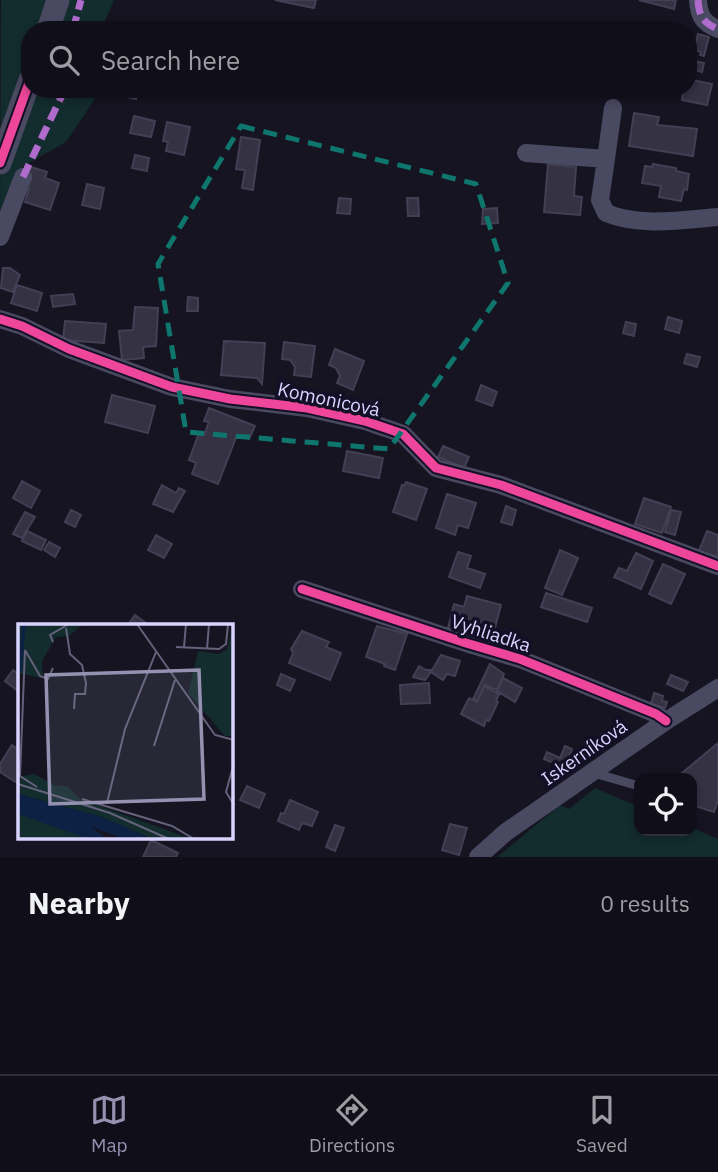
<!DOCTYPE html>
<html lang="en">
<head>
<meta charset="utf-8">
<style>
	body { margin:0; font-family:"IBM Plex Sans",sans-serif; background:#1e1d26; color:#f1f3f6 }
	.controls { position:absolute; right:21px; bottom:21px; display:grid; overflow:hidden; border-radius:14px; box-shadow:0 4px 10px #0003 }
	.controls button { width:63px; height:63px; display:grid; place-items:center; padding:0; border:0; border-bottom:2px solid #302f38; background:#100f19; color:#f1f3f6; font:35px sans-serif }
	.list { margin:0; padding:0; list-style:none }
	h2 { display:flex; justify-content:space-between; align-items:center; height:91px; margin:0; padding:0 28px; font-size:30px }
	h2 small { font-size:23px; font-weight:400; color:#9c9ca2 }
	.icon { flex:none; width:38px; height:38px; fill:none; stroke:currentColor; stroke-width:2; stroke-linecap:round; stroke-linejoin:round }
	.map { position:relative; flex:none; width:718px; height:857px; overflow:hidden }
	.search { position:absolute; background:#100f19; box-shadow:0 4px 10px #0003; left:21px; right:21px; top:21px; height:77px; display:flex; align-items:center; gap:18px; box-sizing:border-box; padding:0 24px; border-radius:28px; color:#9c9ca2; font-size:26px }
	.sheet { height:217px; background:#100f19 }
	nav { display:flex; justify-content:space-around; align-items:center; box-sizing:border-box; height:98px; border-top:2px solid #302f38; background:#100f19; font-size:19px; color:#9c9ca2 }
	nav a { display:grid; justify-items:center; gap:4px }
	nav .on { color:#9591b1 }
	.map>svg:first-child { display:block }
	.green { fill:#132c2d }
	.building { fill:#343243; stroke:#433f54; stroke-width:2 }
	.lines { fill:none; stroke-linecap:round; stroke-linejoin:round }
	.service { stroke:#4a4962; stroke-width:9 }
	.minor { stroke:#4a4962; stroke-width:18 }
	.tertiary { stroke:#4a4962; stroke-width:23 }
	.quiet { stroke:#b06ccc; stroke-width:7; stroke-dasharray:14 7; stroke-linecap:butt }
	.cycleway-casing { stroke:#130f26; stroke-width:13 }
	.cycleway { stroke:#ed469a; stroke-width:9 }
	.marked { fill:none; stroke:#0f766e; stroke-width:5; stroke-dasharray:14 9; stroke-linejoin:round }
	.labels { text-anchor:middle; stroke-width:7; stroke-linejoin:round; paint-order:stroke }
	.street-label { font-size:19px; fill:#d9d4ff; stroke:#130f26 }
	.inset-river { fill:none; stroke:#0d2144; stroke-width:3.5 }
	.inset-road { fill:none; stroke:#64617a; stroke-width:2 }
	.view { fill:#9591b1; fill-opacity:0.15; stroke:#9591b1; stroke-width:3.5 }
	.inset-edge { fill:none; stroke:#d9d4ff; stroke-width:3.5 }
</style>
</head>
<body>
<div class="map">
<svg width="718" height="857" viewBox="0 0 718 857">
	<rect width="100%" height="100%" fill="#161421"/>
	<path class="green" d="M1 0H114L101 30H30V89H86L85 96 95 99 66 142 22 167 0 222Z
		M595 788 639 807V831H692V828L718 839V857H497L560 805 569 809Z"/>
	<path class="building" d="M275 0H316L314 8Z
		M639 0H676L674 9Z
		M698 34 709 37 704 56 700 55 701 52 694 50Z
		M689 60 704 63 702 72 688 68Z
		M688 79 712 84 707 105 682 100 684 89H688Z
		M115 89H138L136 99 114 94Z
		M634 113 659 117 657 125 697 129 693 156 629 146Z
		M134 116 155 121 151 137 130 133Z
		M167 122 190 127 184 155 166 151 168 142 163 141Z
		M241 137 260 140 253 190 242 188 245 170 236 169Z
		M135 155 149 158 147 171 132 168Z
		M548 164 576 167 574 196 582 197 580 215 544 212Z
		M653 164 676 168V171L689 174 687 190 684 189 681 201 659 197 661 186 642 183 645 166 652 167Z
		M31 167 47 172 45 178 59 183 50 210 25 202 29 189 24 187Z
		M87 184 104 188 100 209 82 205Z
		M339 198 351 199 350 214 337 213Z
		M407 198H418L419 216H408Z
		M497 208 498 223 482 224 483 209Z
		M3 268H10L20 275 13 292 1 288Z
		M17 285 42 293 37 311 11 303Z
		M73 294 75 304 53 307 51 296Z
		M188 297 198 298V311H187Z
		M135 307 158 308 156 346 143 347 144 358 122 360 119 331 133 330Z
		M668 317 682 321 679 333 665 329Z
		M65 321 106 324 104 343 63 340Z
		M626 322 636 324 634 336 623 333Z
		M224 341 265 343 262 384 257 378 221 375Z
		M284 342 315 346 311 377 294 375 295 367 290 360 282 359Z
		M335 349 364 361 353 390 337 383 340 376 336 368 329 365Z
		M687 354 700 357 697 367 684 363Z
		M481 385 497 392 492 406 476 400Z
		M112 395 155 406 148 433 105 422Z
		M209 408 255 426 249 439 237 435 218 484 192 474 196 463 189 460 199 433 204 435 209 422 204 421Z
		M443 446 469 457 464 468 438 457Z
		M347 451 383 458 379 478 343 471Z
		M22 481 40 491 31 508 13 498Z
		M406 482 427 489 416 520 393 512 402 485 404 486Z
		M162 485 176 493 179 488 185 491 173 512 153 504Z
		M447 494 476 503 468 528 458 525 455 535 436 528Z
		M644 498 671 507 662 533 635 524Z
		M506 506 516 510 512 525 501 522Z
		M71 510 81 515 75 527 65 522Z
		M671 510 681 512 675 535 665 532Z
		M25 512 35 517 22 538 13 534Z
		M27 531 46 540 41 550 22 541Z
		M707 531 718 535V558L699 551Z
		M156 535 172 544 164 558 148 550Z
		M49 542 60 548 55 557 44 550Z
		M560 550 578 558 562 595 545 588Z
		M458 552 471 556 467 568 485 574 480 588 449 577Z
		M636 553 653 561 641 589 614 577 619 568 627 571Z
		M663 564 685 574 671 604 649 594Z
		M546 593 592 608 587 622 541 607Z
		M467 596 501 605 495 628 473 622 470 634 448 628 454 604 464 607Z
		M135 615 150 626H124H127Z
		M377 626 407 634 395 670 384 666 385 664 366 657Z
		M302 631 329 642 326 647 341 653 330 680 289 663 293 653 291 649Z
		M441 655 460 661 455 676 447 674 443 680 431 672Z
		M490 664 504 674 497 690 485 685 477 701 473 699Z
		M419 666 426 670H432L425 680 413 677Z
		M13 670 19 674V692L5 681Z
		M281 674 295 680 290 691 277 685Z
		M671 675 688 682 683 691 667 684Z
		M503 678 522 688 515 702 497 691Z
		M429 683 430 703 401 704 400 685Z
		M484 686 499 694 496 701 498 702 489 721 486 720 484 726 461 714 469 698 477 702Z
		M654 693 663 696 662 701 667 702 665 708 651 704Z
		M718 743V800L714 812 692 805V778H676Z
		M12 745 19 750V784L0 772V764Z
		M565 746 572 749 565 768 544 759 547 752 560 758Z
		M247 786 265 794 259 808 240 800Z
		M290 800 318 812 312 826 302 823 299 830 278 821 281 813 284 814Z
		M450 824 467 828 459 855 442 850Z
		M335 825 344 828 335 851 326 847Z
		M151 840 178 853 176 857H143Z"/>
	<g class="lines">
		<path class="service" d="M594 773 639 786"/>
		<path class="minor" d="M698 0C699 16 703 23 718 29
			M526 153 606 159 600 200 606 213C640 227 682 220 718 217
			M606 159 613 108
			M0 237 23 177
			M0 319 22 326 69 349 172 387 230 399 307 408 365 421 403 434 436 468 501 485 718 566
			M302 589 466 643 520 659 656 714 666 721
			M478 857 506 832 666 721 718 688"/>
		<path class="tertiary" d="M48 30 58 0
			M0 163 30 80"/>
		<path class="quiet" d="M698 0C699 16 703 23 718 29
			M73 30 81 0
			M110 90 111 89
			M23 177 65 89"/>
		<defs>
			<path id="cycleway" d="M0 163 30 80
				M0 319 22 326 69 349 172 387 230 399 307 408 365 421 403 434 436 468 501 485 718 566
				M302 589 466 643 520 659 656 714 666 721"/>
		</defs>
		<use href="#cycleway" class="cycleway-casing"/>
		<use href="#cycleway" class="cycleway"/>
	</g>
	<path class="marked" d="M241 126 476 184 508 283 389 449 186 432 158 264Z"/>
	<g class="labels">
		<g class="street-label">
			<text transform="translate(329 399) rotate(12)" y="7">Komonicová</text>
			<text transform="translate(491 633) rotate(18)" y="7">Vyhliadka</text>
			<text transform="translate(584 752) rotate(-35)" y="7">Iskerníková</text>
		</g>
	</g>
	<g transform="translate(18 624)">
		<rect width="215" height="215" fill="#161421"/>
		<path d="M0 0H65L51 12 38 13 24 37 25 54 0 49ZM215 0V112H207L170 69 180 27 201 30 209 25ZM16 150 38 162H49L62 175 174 215H134L84 193 0 170V153ZM0 190 54 206 71 215H0Z" fill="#132c2d"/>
		<path d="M0 170 84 193 134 215H107L73 203 89 215H71L0 190Z" fill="#0d2144"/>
		<path class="inset-river" d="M2 48 6 0"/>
		<path class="inset-road" d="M119 0 197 111 216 116M48 4 52 30 64 41 68 59 67 70H57L56 85M35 18 32 11 51 0M158 23 201 25 208 20 210 1M166 23 168 0M189 25 191 0M7 26 2 152 19 163M7 26 22 52 30 55 35 44M136 122 157 56M216 139 208 168 216 181M0 160 92 189 151 215M64 175 154 202 176 215M89 179 107 105 138 28"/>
		<path class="view" d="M181 46 186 175 32 180 28 51Z"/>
		<rect width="215" height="215" class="inset-edge"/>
	</g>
</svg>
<div class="controls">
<button><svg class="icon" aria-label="locate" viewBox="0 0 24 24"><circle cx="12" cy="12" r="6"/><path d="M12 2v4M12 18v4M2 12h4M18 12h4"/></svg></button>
</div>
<div class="search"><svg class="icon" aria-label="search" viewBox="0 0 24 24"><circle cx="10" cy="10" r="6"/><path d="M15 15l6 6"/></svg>Search here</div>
</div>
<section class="sheet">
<h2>Nearby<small>0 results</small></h2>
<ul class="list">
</ul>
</section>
<nav>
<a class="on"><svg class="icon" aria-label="map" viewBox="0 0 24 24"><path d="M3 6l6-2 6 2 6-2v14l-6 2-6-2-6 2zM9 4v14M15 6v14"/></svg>Map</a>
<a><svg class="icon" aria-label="directions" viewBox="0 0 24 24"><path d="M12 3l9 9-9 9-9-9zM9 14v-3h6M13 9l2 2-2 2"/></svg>Directions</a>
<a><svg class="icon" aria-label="saved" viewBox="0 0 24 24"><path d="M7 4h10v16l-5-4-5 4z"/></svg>Saved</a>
</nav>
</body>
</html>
